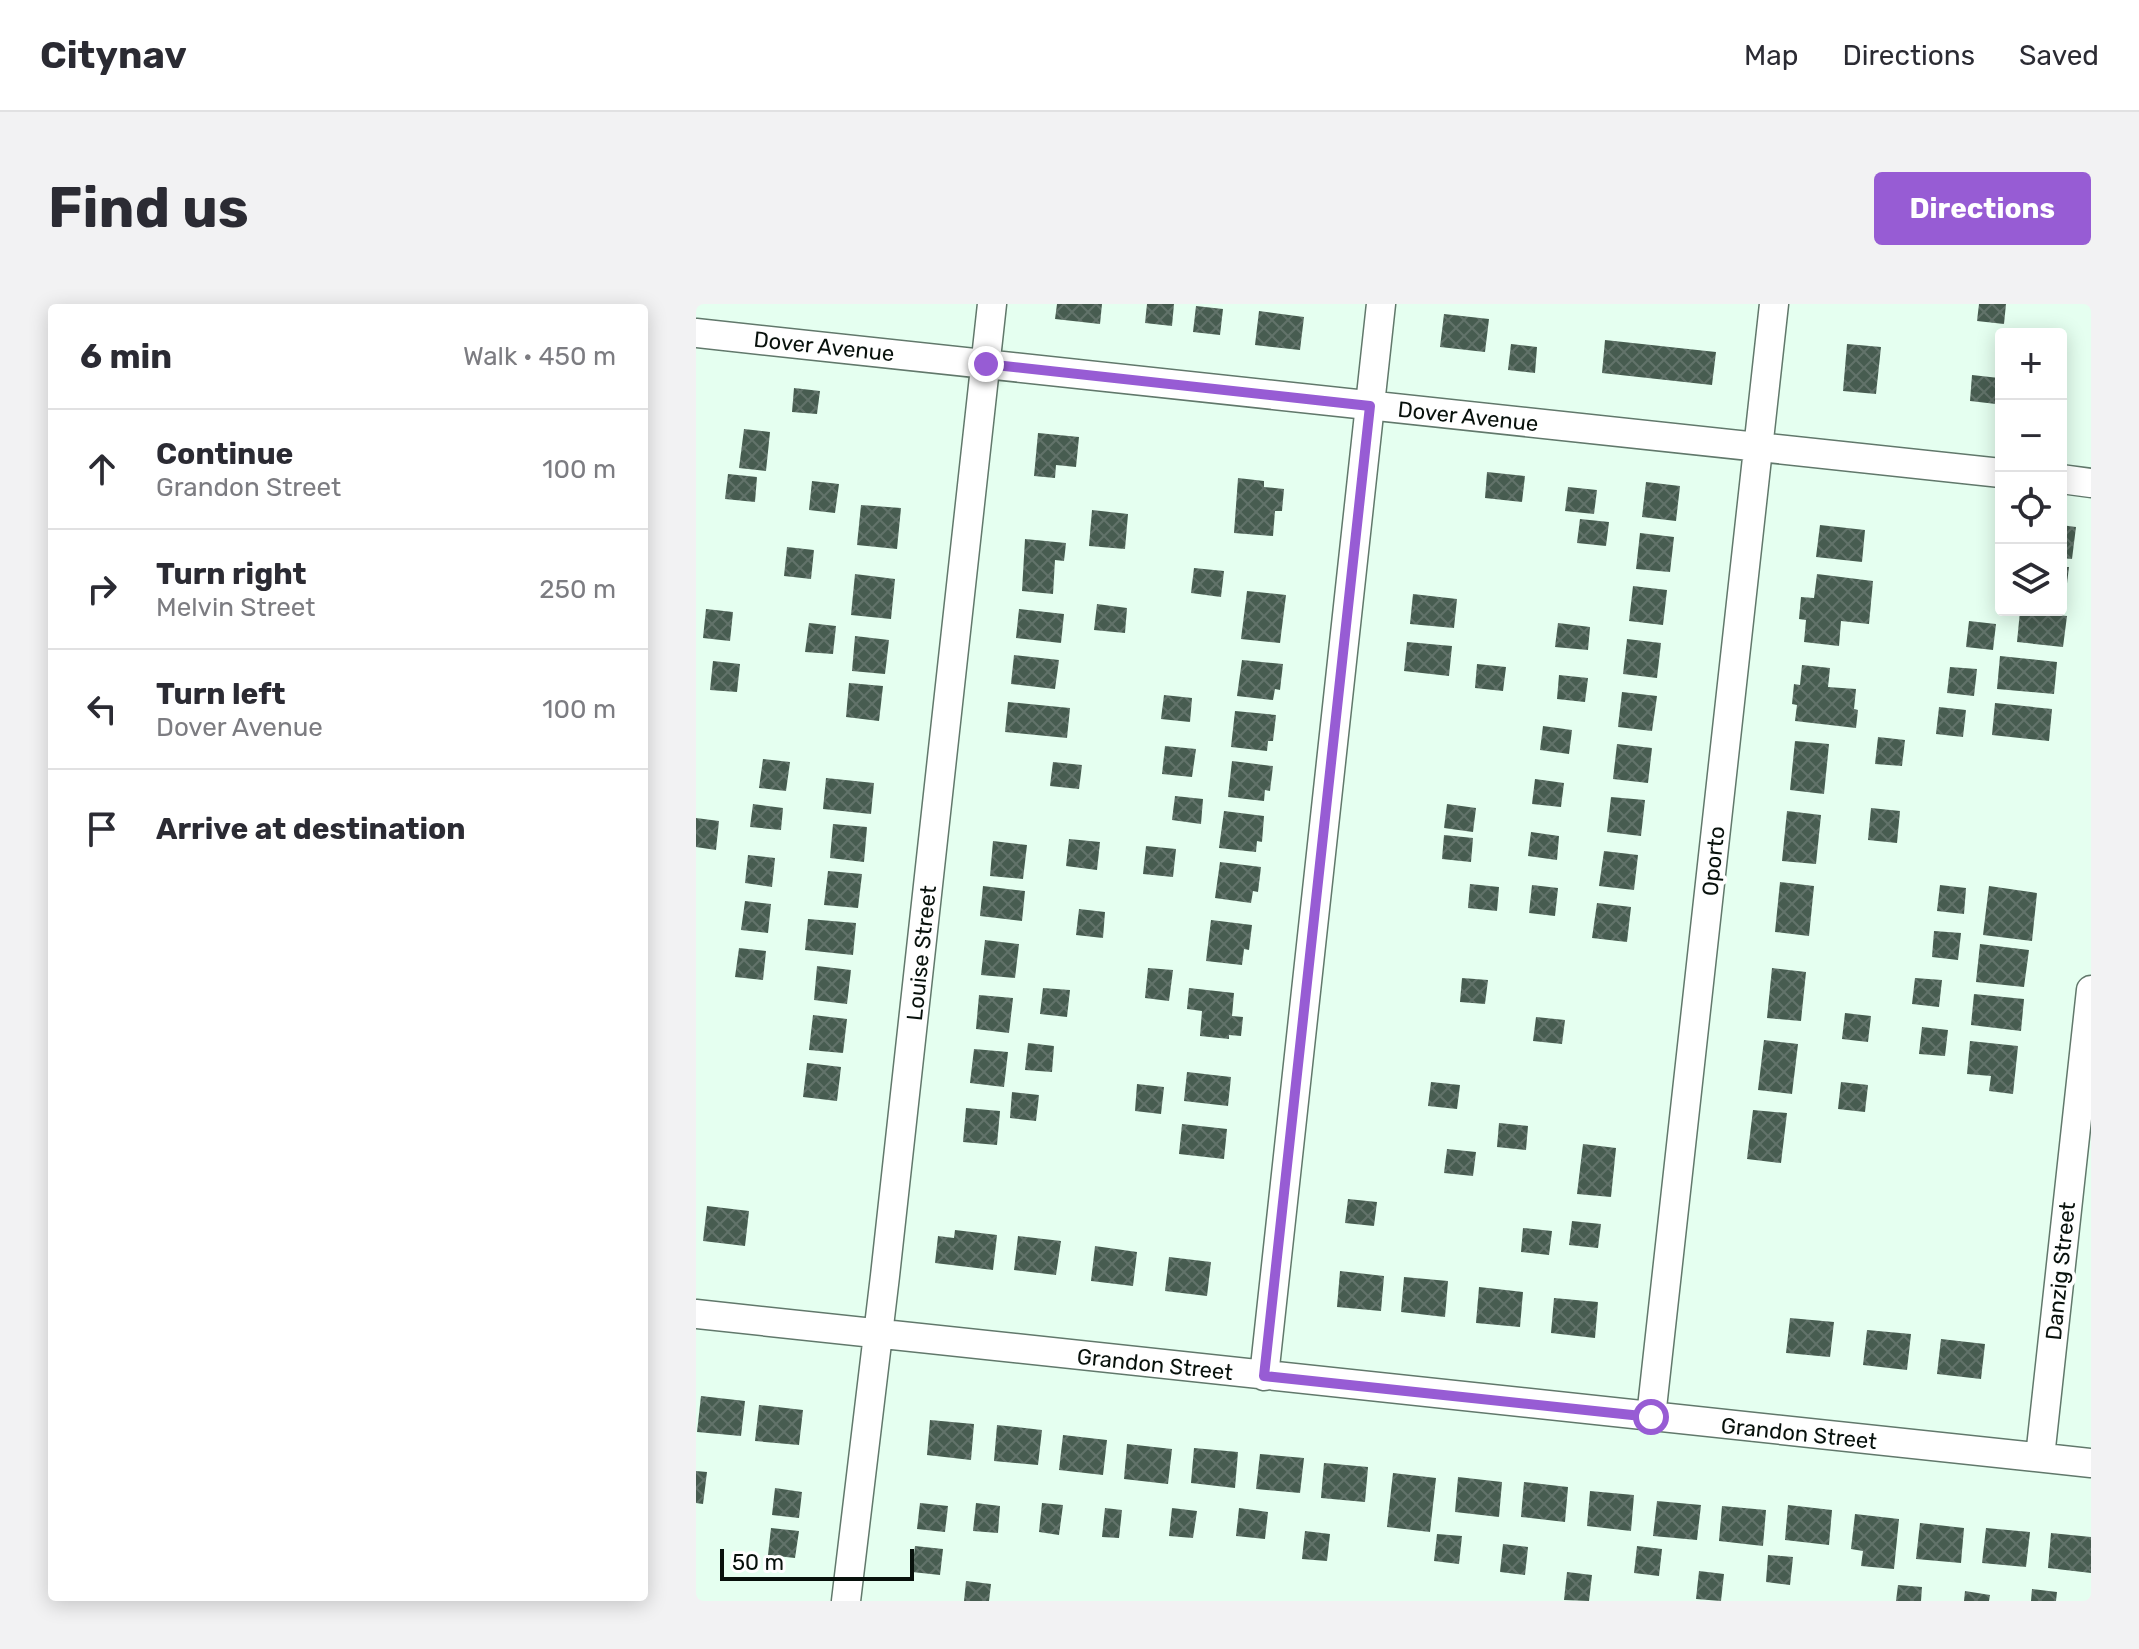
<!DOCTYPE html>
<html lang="en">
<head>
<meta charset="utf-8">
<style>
	body { margin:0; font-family:Rubik,sans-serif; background:#f2f2f3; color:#2b2b33 }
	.controls { position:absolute; right:24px; top:24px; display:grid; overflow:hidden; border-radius:8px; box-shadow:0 4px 20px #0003 }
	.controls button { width:72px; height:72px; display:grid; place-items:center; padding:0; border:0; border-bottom:2px solid #e1e1e2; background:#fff; color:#2b2b33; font:40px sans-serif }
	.scale { position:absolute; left:24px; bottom:20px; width:194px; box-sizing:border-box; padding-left:8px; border:4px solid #08110c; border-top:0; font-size:22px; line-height:28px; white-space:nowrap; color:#08110c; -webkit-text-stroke:6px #fff; paint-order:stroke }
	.stop { position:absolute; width:24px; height:24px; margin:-18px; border:6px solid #975cd4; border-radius:50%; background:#fff }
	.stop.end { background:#975cd4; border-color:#fff; box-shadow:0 2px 8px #0008 }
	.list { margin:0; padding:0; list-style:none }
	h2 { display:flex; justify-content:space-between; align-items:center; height:104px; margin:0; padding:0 32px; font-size:34px }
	h2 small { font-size:26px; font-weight:400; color:#7c7c81 }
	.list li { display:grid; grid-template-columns:52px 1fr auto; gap:24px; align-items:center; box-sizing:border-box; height:120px; padding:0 32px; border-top:2px solid #e1e1e2 }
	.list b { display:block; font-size:30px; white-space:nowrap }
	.list p { margin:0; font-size:26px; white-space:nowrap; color:#7c7c81 }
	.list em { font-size:26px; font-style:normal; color:#7c7c81 }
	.icon { flex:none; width:44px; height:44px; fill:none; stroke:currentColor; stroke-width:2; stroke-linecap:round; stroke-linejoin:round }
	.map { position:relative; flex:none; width:1395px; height:1297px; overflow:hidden; border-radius:8px }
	header { display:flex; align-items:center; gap:48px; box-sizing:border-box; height:112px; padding:0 40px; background:#fff; border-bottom:2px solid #e1e1e2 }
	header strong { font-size:38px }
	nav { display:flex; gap:44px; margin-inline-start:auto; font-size:28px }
	.intro { display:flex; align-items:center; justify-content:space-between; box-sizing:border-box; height:192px; padding:0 48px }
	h1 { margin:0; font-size:56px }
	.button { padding:20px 36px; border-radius:8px; background:#975cd4; color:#fff; font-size:28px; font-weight:700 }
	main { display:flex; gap:48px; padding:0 48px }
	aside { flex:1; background:#fff; border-radius:8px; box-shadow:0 4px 20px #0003 }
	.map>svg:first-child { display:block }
	.building { fill:url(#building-cross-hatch) }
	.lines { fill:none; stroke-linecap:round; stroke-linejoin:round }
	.minor-casing { stroke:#61786b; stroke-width:31 }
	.minor { stroke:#fff; stroke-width:28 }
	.route { stroke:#975cd4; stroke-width:10 }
	.labels { text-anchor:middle; stroke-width:8; stroke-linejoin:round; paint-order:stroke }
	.street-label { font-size:22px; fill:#08110c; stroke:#fff }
</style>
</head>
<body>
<header>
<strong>Citynav</strong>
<nav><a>Map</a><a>Directions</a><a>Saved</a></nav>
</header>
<div class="intro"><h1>Find us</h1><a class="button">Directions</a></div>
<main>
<aside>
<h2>6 min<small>Walk · 450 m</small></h2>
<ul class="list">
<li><svg class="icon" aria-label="ahead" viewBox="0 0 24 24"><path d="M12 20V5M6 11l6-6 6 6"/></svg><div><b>Continue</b><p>Grandon Street</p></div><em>100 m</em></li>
<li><svg class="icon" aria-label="right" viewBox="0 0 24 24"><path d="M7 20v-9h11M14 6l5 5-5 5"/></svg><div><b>Turn right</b><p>Melvin Street</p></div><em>250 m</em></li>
<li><svg class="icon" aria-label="left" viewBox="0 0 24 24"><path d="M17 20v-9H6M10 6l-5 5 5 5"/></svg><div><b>Turn left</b><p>Dover Avenue</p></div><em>100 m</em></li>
<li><svg class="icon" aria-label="arrive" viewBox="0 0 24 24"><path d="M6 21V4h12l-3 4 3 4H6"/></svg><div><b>Arrive at destination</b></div></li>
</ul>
</aside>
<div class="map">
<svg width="1395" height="1297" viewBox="0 0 1395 1297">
	<defs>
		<pattern id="building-cross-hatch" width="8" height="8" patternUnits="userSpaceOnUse" patternTransform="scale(2)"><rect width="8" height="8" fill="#475c50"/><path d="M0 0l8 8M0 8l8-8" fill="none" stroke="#62736a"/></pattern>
	</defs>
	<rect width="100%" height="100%" fill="#e5fff0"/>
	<path class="building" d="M361 0H406L404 20 359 15Z
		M451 0H478L476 22 449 19Z
		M1283 0H1310L1308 20 1281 17Z
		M500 2 527 5 524 31 497 28Z
		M563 7 608 13 604 46 559 41Z
		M748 10 793 15 789 48 744 43Z
		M909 36 1020 48 1016 81 906 69Z
		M815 40 841 43 839 69 812 66Z
		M1151 40 1185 43 1180 90 1147 87Z
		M1276 71 1303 74 1300 100 1274 97Z
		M98 84 124 87 121 110 96 108Z
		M48 125 74 128 70 167 43 164Z
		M342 129 383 133 380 163 360 161 359 174 338 172Z
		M791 168 829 172 826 198 789 194Z
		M32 170 61 173 59 198 29 195Z
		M542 174 568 177V183L588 185 586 207H579L577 232 538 229Z
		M116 177 143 180 139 209 113 206Z
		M950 178 984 182 980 217 946 213Z
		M872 183 901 186 898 210 869 207Z
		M165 201 205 204 201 245 161 241Z
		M396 206 432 210 429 245 393 242Z
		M884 215 913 218 910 242 881 239Z
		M1124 221 1169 226 1166 258 1120 253Z
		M1365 221 1380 223 1376 255 1365 254Z
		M944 229 978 233 974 268 940 265Z
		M329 235 370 239 368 257 359 256 357 290 326 287Z
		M91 243 118 246 115 275 88 272Z
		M1365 263H1373L1369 296 1365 295Z
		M498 264 528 267 525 293 495 289Z
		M159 270 199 275 195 315 155 311Z
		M1121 270 1177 277 1173 320 1145 317 1143 342 1108 338 1110 316 1103 315 1105 293 1118 294Z
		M937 282 971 286 967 321 933 317Z
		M551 287 590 291 584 339 545 335Z
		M717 290 761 295 758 324 714 320Z
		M401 300 431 304 429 329 398 326Z
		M10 305 37 308 34 337 7 334Z
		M323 305 368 310 365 339 320 334Z
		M1324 307 1371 312 1367 343 1321 338Z
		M1273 317 1300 320 1297 346 1270 343Z
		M113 319 140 322 137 350 109 348Z
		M862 319 894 323 892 346 859 343Z
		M159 332 193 336 189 370 156 367Z
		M931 335 965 339 961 374 927 370Z
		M711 338 756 342 753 372 708 367Z
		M318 351 363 356 359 385 315 380Z
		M1304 352 1361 358 1358 390 1301 385Z
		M546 356 587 360 584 386 579 385 577 396 541 392Z
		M17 357 44 360 41 388 14 386Z
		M781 360 810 363 807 387 779 384Z
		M1106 361 1134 364 1132 383 1160 385 1158 405 1162 406 1160 424 1099 417 1101 401 1096 400 1098 380 1104 381Z
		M1254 363 1281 365 1278 392 1251 389Z
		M863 371 892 374 889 398 861 395Z
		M153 379 187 382 183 417 150 413Z
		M926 388 961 392 956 427 922 423Z
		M468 391 496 394 494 418 465 415Z
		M312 398 374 404 371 434 309 428Z
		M1299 399 1356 405 1353 437 1296 431Z
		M1243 403 1270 406 1267 433 1240 430Z
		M539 407 580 411 577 437H572L571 447 535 443Z
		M847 422 876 426 873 450 844 446Z
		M1182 433 1209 436 1206 462 1179 460Z
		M1099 437 1133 440 1128 490 1094 486Z
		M921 440 956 444 952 479 917 475Z
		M469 442 500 445 496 473 466 470Z
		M67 455 94 458 90 487 63 484Z
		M536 457 577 462 574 487 569 486 568 497 532 493Z
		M357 458 386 461 383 485 354 482Z
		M130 474 178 479 175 510 127 505Z
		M839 475 868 479 865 503 836 500Z
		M479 492 507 495 505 520 476 516Z
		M915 493 949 496 945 532 911 528Z
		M57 500 87 504 85 526 54 523Z
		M751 500 780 504 777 528 748 524Z
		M1175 504 1204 507 1201 539 1172 536Z
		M528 507 568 512 566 538 561 537 560 548 523 544Z
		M1091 507 1125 511 1120 560 1086 557Z
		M0 514 23 517 20 546 0 543Z
		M137 520 171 523 168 558 134 554Z
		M835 528 863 532 861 556 832 552Z
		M748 531 777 534 775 558 746 555Z
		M373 535 404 538 401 566 370 562Z
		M297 537 331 541 327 575 294 572Z
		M450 542 480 545 477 573 447 570Z
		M908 547 942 551 938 586 903 582Z
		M52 551 79 554 76 583 49 579Z
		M524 558 565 563 562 588 557 587 555 599 519 594Z
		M132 567 166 570 162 604 128 601Z
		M1084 578 1118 582 1113 632 1079 628Z
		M774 580 803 583 801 607 772 604Z
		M836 581 862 584 859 612 833 609Z
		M1244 581 1270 584 1268 610 1241 607Z
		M287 582 329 587 326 617 284 612Z
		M1293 582 1341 589 1336 637 1287 631Z
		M49 597 75 600 72 629 45 626Z
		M901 599 935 603 931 638 896 634Z
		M383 605 409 608 407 634 380 631Z
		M112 615 160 619 157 651 109 646Z
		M515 616 556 621 553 646 548 645 546 661 510 657Z
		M1238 627 1265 629 1262 656 1236 653Z
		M289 636 323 640 319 674 285 671Z
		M1284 640 1333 646 1328 683 1280 678Z
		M43 644 70 647 67 676 39 673Z
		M121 662 155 666 151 700 118 696Z
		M452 664 477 666 473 697 449 694Z
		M1076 664 1110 668 1105 717 1071 714Z
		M766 674 792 676 789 700 764 698Z
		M1219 674 1246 676 1243 703 1216 700Z
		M347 684 374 686 371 713 344 710Z
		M493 684 538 689 536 712 547 713 545 732 533 731V735L504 732 506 707 491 705Z
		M1278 690 1328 695 1325 727 1275 721Z
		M283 691 317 694 313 729 280 725Z
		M1149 709 1175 712 1172 738 1146 735Z
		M117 711 151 715 147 749 113 746Z
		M840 713 869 716 866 740 837 737Z
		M1226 723 1252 726 1249 752 1223 750Z
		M1068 736 1102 740 1096 790 1062 786Z
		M1274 737 1322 742 1317 790 1293 787 1295 772 1271 770Z
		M332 739 358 742 356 768 329 766Z
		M278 745 312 748 308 783 274 779Z
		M111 759 145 763 141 797 107 793Z
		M491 768 535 773 532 802 488 797Z
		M735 778 764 781 761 805 732 802Z
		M1145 778 1172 781 1169 808 1142 805Z
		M441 780 468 783 465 810 439 807Z
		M316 788 343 791 340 817 314 814Z
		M270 804 304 807 301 841 267 838Z
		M1057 806 1091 809 1085 859 1051 855Z
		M803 819 832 822 830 846 801 843Z
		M486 820 531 825 528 855 483 850Z
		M887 840 920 844 915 893 881 890Z
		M751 845 780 848 777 872 748 869Z
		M652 895 681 898 678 922 649 919Z
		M11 902 53 907 49 942 7 937Z
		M876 917 905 920 902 944 873 941Z
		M827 924 856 927 853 951 825 948Z
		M259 926 301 931 297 966 239 959 242 932 258 934Z
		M322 932 365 937 360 971 318 966Z
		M399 942 441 948 437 982 395 977Z
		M473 953 515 958 511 992 469 987Z
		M644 967 688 972 685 1007 641 1003Z
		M708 973 752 977 749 1013 705 1008Z
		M783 983 827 988 824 1023 780 1019Z
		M858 994 902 998 899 1034 855 1029Z
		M1094 1014 1138 1018 1134 1053 1090 1049Z
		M1171 1026 1215 1030 1211 1066 1167 1061Z
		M1245 1035 1289 1040 1285 1075 1241 1070Z
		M5 1092 49 1097 45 1132 1 1128Z
		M63 1101 107 1106 103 1141 59 1137Z
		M234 1116 278 1120 275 1156 231 1151Z
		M301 1121 346 1126 342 1161 298 1157Z
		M367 1131 411 1136 407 1171 363 1166Z
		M431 1140 476 1145 472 1180 428 1175Z
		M498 1144 542 1148 539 1184 495 1179Z
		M564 1150 608 1154 604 1189 560 1185Z
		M628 1159 672 1163 669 1198 625 1194Z
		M0 1167 11 1168 7 1200 0 1199Z
		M697 1169 740 1174 734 1228 691 1223Z
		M762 1173 806 1178 803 1213 759 1208Z
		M828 1178 872 1183 869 1218 825 1213Z
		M79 1184 106 1188 103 1214 76 1211Z
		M894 1187 938 1191 935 1227 891 1222Z
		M961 1197 1005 1201 1001 1236 957 1232Z
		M224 1199 252 1202 249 1228 221 1225Z
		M280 1199 304 1202 302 1229 277 1227Z
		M346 1199 367 1201 363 1231 343 1228Z
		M1092 1201 1136 1206 1133 1241 1089 1236Z
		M1026 1202 1070 1206 1067 1242 1023 1237Z
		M409 1204 426 1206 423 1234 406 1233Z
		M476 1204 501 1207 497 1234 473 1232Z
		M543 1204 572 1208 569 1235 540 1232Z
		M1159 1210 1203 1215 1198 1265 1165 1262 1167 1247 1155 1245Z
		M1224 1219 1268 1224 1265 1259 1220 1255Z
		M75 1224 103 1227 99 1254 72 1251Z
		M1290 1224 1334 1228 1330 1263 1286 1259Z
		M609 1227 634 1230 631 1257 606 1255Z
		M1355 1229 1395 1233V1269L1352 1264Z
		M741 1230 766 1232 763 1260 738 1257Z
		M807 1240 832 1243 829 1271 804 1268Z
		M219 1242 247 1245 244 1271 216 1268Z
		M941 1242 966 1245 963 1272 938 1269Z
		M1072 1251 1097 1253 1094 1281 1070 1278Z
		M1003 1267 1028 1270 1025 1297 1000 1295Z
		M871 1268 896 1271 893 1297 868 1296Z
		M270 1277 295 1280 293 1297H268Z
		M1202 1281 1226 1283 1225 1297H1200Z
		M1336 1285 1361 1288 1360 1297H1335Z
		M1269 1287 1294 1291 1293 1297H1268Z"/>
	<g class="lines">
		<defs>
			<path id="minor" d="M0 29 1305 169
				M1365 175 1395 179
				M0 1010 1395 1159
				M568 1072 685 0
				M955 1113 1078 0
				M1344 1153 1395 686
				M150 1297 189 972 296 0"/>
		</defs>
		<use href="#minor" class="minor-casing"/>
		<use href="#minor" class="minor"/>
	</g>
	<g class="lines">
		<path class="route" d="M290 60 674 102 568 1072 955 1113"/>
	</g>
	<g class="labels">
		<g class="street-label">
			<text transform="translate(128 42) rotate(6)" y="8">Dover Avenue</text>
			<text transform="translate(772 112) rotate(6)" y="8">Dover Avenue</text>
			<text transform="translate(1017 557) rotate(-84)" y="8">Oporto</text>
			<text transform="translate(225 649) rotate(-84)" y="8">Louise Street</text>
			<text transform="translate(1364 967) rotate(-84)" y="8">Danzig Street</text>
			<text transform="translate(459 1060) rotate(6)" y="8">Grandon Street</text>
			<text transform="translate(1103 1129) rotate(6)" y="8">Grandon Street</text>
		</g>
	</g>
</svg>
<div class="controls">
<button>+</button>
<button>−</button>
<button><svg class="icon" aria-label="locate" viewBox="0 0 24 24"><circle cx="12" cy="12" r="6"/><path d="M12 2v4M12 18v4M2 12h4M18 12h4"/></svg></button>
<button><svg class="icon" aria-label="layers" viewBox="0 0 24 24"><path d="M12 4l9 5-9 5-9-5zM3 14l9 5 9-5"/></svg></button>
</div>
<div class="scale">50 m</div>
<div class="stop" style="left:955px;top:1113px"></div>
<div class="stop end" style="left:290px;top:60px"></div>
</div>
</main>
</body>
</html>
